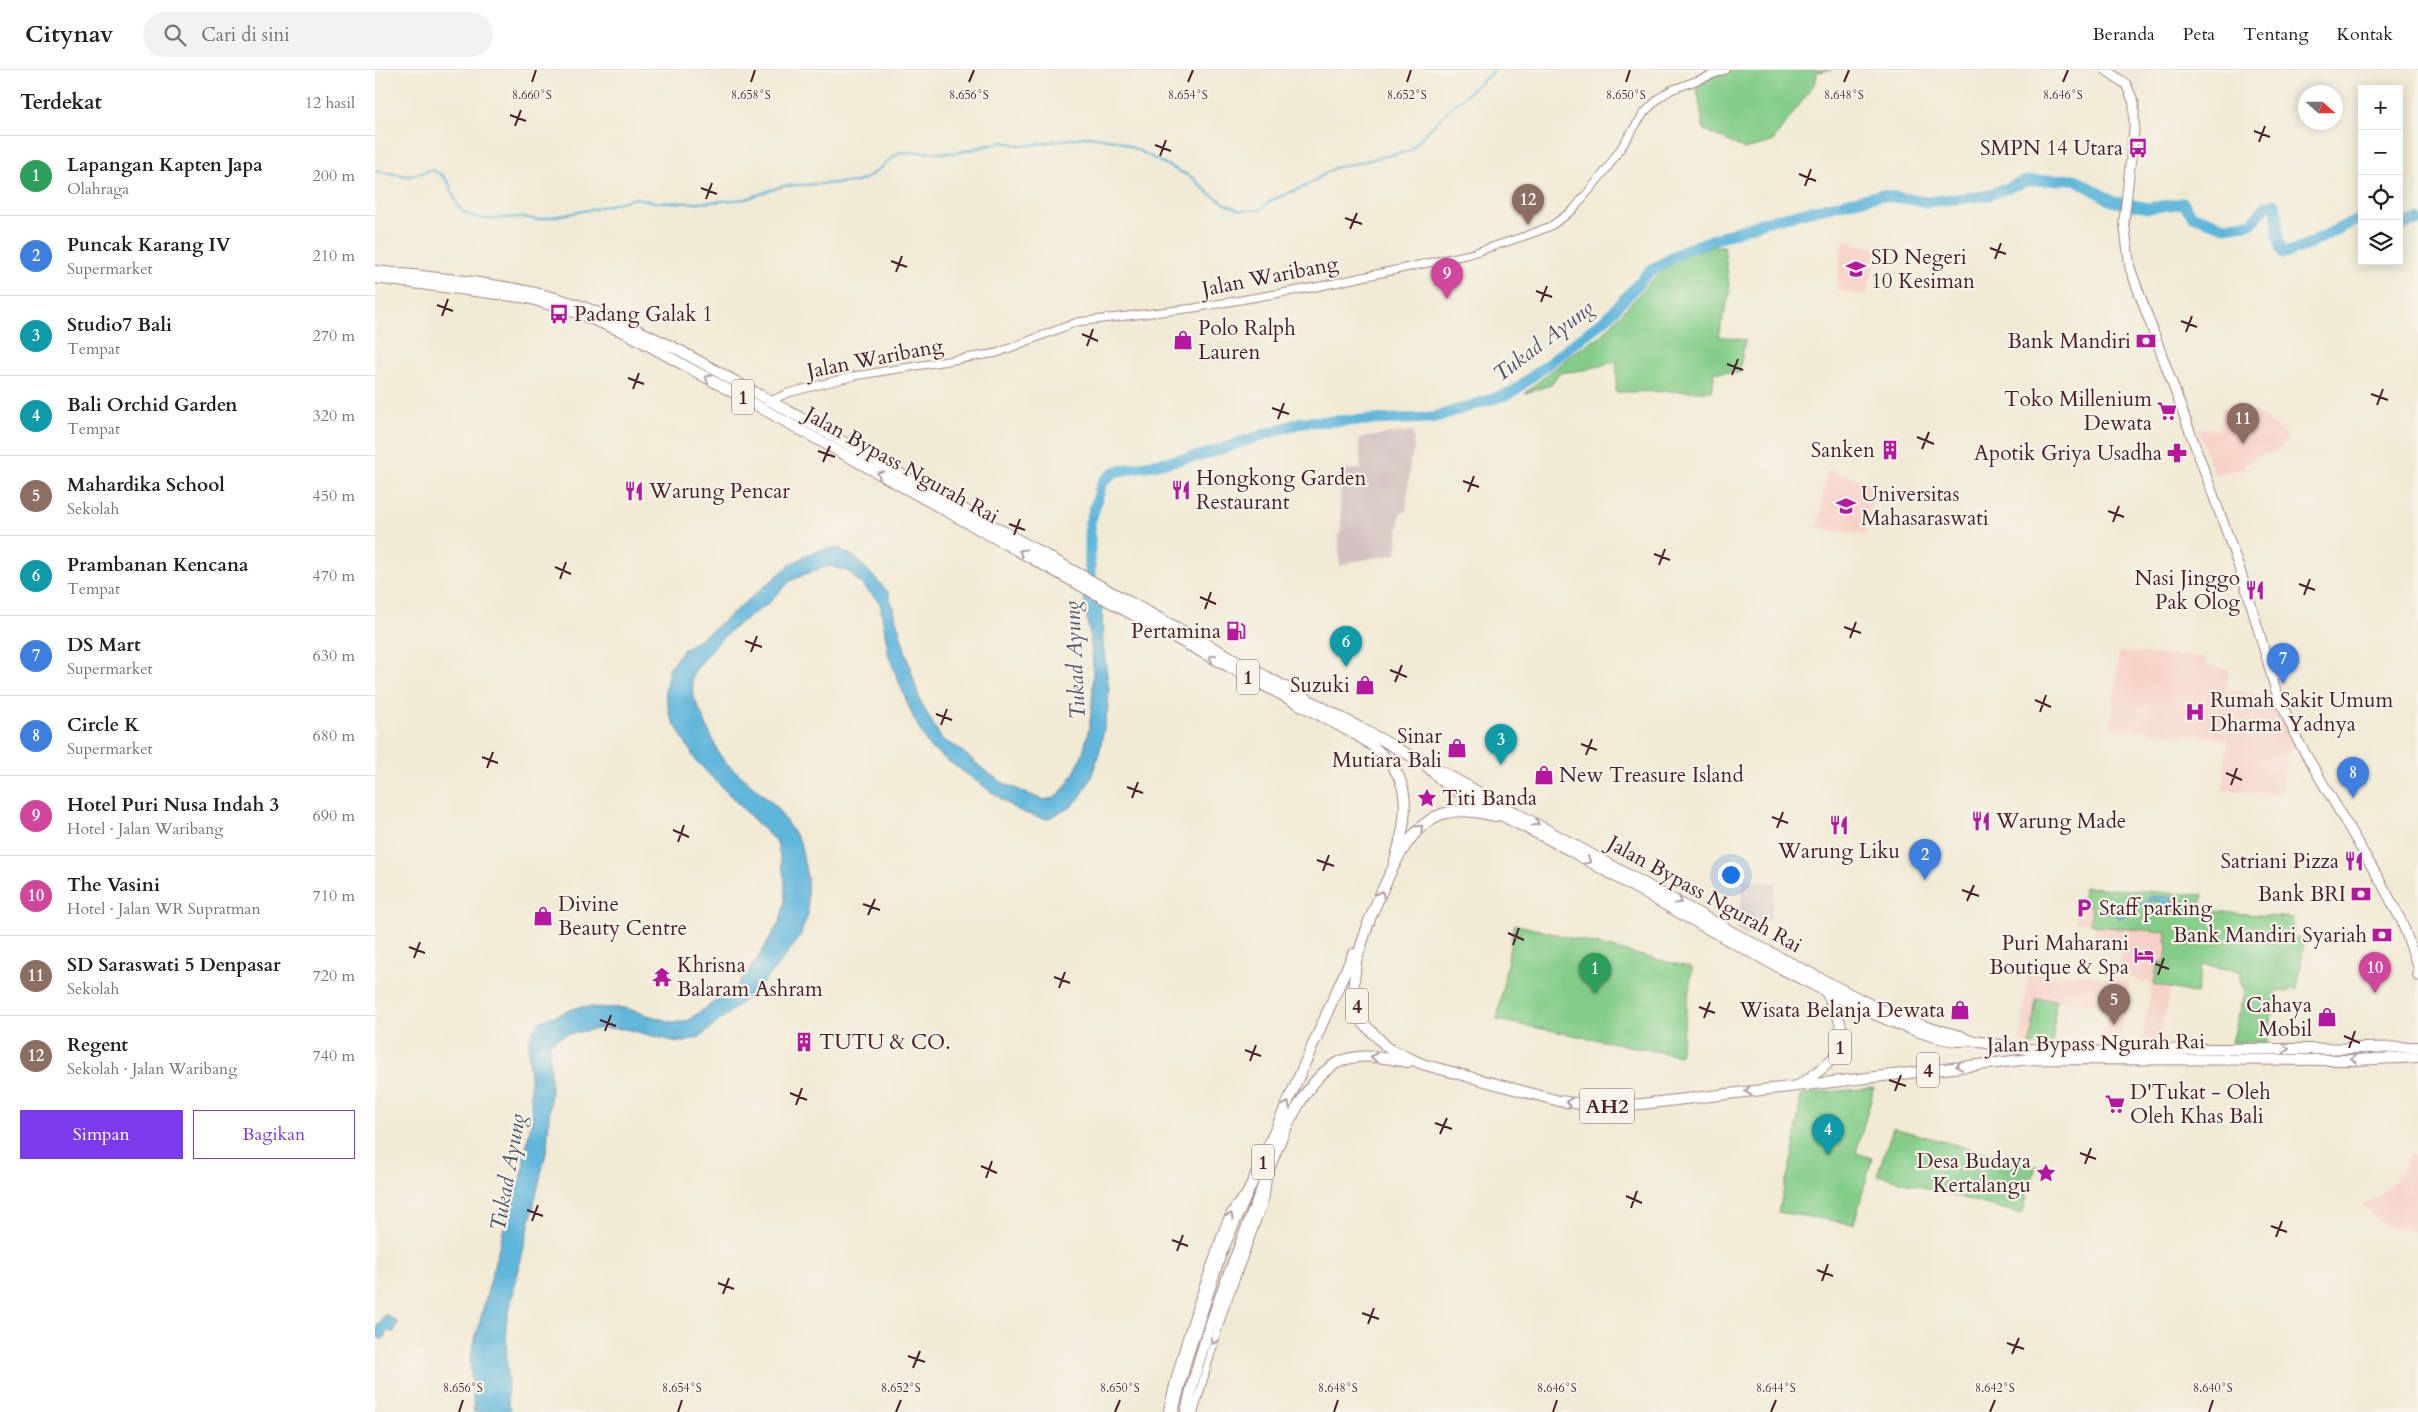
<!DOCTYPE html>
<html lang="id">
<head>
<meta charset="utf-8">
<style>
	body { margin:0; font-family:Cardo,serif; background:#f2f2f2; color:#202124 }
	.controls { position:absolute; right:15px; top:15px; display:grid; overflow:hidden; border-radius:0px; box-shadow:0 2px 12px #0003 }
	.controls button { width:45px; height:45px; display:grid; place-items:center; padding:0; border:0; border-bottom:1px solid #e0e0e0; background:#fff; color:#202124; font:25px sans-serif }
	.compass { position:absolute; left:1923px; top:15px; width:45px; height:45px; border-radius:50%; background:#fff; box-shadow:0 2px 12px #0003; rotate:111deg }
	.you { position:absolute; left:1355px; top:804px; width:18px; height:18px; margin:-12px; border:4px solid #fff; border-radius:50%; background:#1a73e8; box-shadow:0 0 0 8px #1a73e833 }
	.badge { display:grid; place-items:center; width:32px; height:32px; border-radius:50%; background:#7c3aed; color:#fff; font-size:16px; font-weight:700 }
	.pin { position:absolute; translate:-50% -41px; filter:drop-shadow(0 1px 2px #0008) }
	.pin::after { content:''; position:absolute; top:26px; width:18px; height:15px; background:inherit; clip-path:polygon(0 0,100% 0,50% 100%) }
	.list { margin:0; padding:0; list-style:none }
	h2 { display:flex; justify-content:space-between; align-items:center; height:65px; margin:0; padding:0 20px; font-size:21px }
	h2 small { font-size:16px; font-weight:400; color:#757577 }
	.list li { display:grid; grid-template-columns:32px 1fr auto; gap:15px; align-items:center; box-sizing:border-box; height:80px; padding:0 20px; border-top:1px solid #e0e0e0 }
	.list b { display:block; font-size:19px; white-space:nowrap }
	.list p { margin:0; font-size:16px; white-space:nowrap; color:#757577 }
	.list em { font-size:16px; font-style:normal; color:#757577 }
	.actions { display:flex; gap:10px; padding:15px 20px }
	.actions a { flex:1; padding:11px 0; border:1px solid #7c3aed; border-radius:0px; text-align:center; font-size:18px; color:#7c3aed }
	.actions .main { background:#7c3aed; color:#fff }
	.icon { flex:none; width:28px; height:28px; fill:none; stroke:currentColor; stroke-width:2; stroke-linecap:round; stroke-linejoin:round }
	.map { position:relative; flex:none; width:2043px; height:1342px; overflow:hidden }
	header { display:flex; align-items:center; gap:30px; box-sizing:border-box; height:70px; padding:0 25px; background:#fff; border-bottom:1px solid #e0e0e0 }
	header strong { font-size:24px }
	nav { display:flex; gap:28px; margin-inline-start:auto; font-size:18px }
	.search { width:350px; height:45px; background:#f2f2f2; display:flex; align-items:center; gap:12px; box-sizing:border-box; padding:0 18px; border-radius:28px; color:#757577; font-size:19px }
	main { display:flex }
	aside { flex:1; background:#fff }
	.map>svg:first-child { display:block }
	.built { fill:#f7d1c7 }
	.industrial { fill:#d2bfc0 }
	.green { fill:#84cd89; stroke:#67765a }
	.water { fill:#5eb6db; stroke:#546a83 }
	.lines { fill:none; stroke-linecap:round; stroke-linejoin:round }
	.stream { stroke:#5eb6db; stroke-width:2 }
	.river { stroke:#5eb6db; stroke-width:11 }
	.minor-casing { stroke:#9e8480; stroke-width:9 }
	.major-casing { stroke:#9e8480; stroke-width:11 }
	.highway-casing { stroke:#9e8480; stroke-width:12 }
	.minor { stroke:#fff; stroke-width:7 }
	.major { stroke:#fff; stroke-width:9 }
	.highway { stroke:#fff; stroke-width:10 }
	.oneway { stroke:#ae9aa0 }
	.ticks { fill:none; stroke:#4a1f2b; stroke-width:2 }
	.labels { text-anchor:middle; stroke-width:4.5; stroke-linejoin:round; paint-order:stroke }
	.shield { fill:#f7f3e8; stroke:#7e5f64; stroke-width:1 }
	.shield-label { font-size:20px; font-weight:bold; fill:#4a1f2b }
	.poi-label { font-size:21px; fill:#4a1f2b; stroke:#f7f3e8; text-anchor:end }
	.street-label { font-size:21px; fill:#4a1f2b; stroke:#f7f3e8 }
	.water-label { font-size:22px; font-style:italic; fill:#515469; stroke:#f7f3e8 }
	.ticks-label { font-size:12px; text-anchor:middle; fill:#4a1f2b; stroke:#f7f3e8; stroke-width:4.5; stroke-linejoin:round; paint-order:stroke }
</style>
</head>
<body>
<header>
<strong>Citynav</strong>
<div class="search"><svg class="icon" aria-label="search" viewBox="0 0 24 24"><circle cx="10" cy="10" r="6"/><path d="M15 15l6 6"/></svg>Cari di sini</div>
<nav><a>Beranda</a><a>Peta</a><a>Tentang</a><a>Kontak</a></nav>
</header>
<main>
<aside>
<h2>Terdekat<small>12 hasil</small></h2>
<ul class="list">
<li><span class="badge" style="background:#2e9e5b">1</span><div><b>Lapangan Kapten Japa</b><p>Olahraga</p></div><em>200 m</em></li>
<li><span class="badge" style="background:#3f7fe0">2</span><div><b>Puncak Karang IV</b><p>Supermarket</p></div><em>210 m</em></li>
<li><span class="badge" style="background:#0f9aa8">3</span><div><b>Studio7 Bali</b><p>Tempat</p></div><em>270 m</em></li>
<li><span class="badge" style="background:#0f9aa8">4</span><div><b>Bali Orchid Garden</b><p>Tempat</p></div><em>320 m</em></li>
<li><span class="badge" style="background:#8d6e63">5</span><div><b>Mahardika School</b><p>Sekolah</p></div><em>450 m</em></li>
<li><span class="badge" style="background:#0f9aa8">6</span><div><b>Prambanan Kencana</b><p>Tempat</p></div><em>470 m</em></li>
<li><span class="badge" style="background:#3f7fe0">7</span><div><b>DS Mart</b><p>Supermarket</p></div><em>630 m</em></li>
<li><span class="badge" style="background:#3f7fe0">8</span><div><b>Circle K</b><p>Supermarket</p></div><em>680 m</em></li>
<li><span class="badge" style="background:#d1479c">9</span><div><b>Hotel Puri Nusa Indah 3</b><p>Hotel · Jalan Waribang</p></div><em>690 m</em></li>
<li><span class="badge" style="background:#d1479c">10</span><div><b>The Vasini</b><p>Hotel · Jalan WR Supratman</p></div><em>710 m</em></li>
<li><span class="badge" style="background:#8d6e63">11</span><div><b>SD Saraswati 5 Denpasar</b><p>Sekolah</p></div><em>720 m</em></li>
<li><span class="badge" style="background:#8d6e63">12</span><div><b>Regent</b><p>Sekolah · Jalan Waribang</p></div><em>740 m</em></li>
</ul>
<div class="actions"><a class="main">Simpan</a><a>Bagikan</a></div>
</aside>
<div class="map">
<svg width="2043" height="1342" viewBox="0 0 2043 1342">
	<rect width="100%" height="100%" fill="#f7f3e8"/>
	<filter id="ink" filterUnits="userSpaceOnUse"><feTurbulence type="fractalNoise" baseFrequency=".02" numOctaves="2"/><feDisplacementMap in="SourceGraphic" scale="10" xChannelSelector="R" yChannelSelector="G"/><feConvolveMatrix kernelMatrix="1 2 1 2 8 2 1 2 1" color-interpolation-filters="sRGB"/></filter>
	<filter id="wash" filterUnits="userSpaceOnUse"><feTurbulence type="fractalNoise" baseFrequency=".0096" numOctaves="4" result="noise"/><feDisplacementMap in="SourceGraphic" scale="20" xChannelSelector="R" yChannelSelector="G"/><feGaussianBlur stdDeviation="1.12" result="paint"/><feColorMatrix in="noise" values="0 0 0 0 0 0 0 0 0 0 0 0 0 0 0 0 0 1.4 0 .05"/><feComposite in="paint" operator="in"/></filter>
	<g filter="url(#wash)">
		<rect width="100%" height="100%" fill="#f1ead4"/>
		<path class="built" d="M1468 170 1502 179 1492 226 1461 219Z
			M1847 338 1881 342 1913 366 1902 382 1881 386 1865 399 1839 404 1822 358 1845 360Z
			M1452 400 1500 414 1490 465 1443 458Z
			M1744 582 1831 587V596L1854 599 1851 619 1895 627 1920 676 1913 683 1906 725 1847 720 1853 669 1736 658Z
			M1709 817 1828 825 1826 840 1847 842 1839 897 1827 895 1822 924 1796 918 1784 973H1766L1777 914 1744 905 1747 877 1717 876 1721 856 1715 853 1699 851 1703 833H1707Z
			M1653 903 1710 905 1751 912 1754 916 1744 976H1727L1733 936 1661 928 1655 975 1645 974Z
			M2035 1083 2043 1090V1163L2026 1157 2024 1161 2010 1155 1986 1134 2000 1128 2015 1115 2028 1099Z"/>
		<path class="industrial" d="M1038 361 1039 382 1035 391 1031 442 1025 443 1021 484 975 492 965 496 963 464H966L965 400 986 399 984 368Z
			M1369 809 1401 814 1395 851 1374 849 1372 866 1362 860Z"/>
		<path class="green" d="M1353 0H1457L1442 2 1441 12 1397 72 1370 79 1329 60 1321 12Z
			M1340 176H1349L1355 222 1343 266 1370 270 1364 303 1340 302 1337 321 1241 322 1242 291 1209 300 1184 303 1176 315 1150 323 1198 283 1225 267 1277 210 1299 191 1316 182Z
			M1709 817 1828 825 1826 840 1918 848 1917 867 1930 868 1922 920 1913 919V922L1901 921 1892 972H1857L1870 922 1865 910 1866 901 1827 895 1822 924 1779 914 1783 892H1790L1793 872H1791L1792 862 1721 856 1715 853 1717 836 1707 835Z
			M1139 854 1317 898 1305 986 1122 950Z
			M1661 928 1681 930 1677 977 1655 975Z
			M1499 1018 1481 1083 1497 1088 1479 1154 1403 1142 1419 1079 1426 1024Z
			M1518 1058 1661 1096 1647 1144 1502 1105Z"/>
		<path class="water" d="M455 478H464L482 489 513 522 545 631 567 670 582 677 614 704 632 715 668 730C682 729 687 721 694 711 718 677 721 614 716 574 714 557 710 541 709 525L727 535 728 575 734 620 733 637 725 680 716 708 706 726 696 737 672 749 652 744 639 738 554 677 538 647 514 587 505 533 474 502 455 496 438 501 415 511 393 534 363 554 344 571 319 602 317 607 318 625 344 684 350 692 400 735 425 772 432 807 433 844 424 869 387 915 325 967 310 972 298 971 251 959 228 958 192 964 174 973 176 1017 172 1078 131 1254 133 1332 136 1342H99L95 1290 134 1138 148 1102 149 1087 157 1050 154 990V972L158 960 166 951 204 937 250 938 296 952H310L360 918 382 890 395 868 405 851 410 832V811L402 773 321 691 295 646 290 622 294 598 309 579 335 562 415 495 431 485Z
			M1776 826 1798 827 1796 835 1785 834 1784 830H1778L1770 837 1756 836 1750 840V846L1744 848 1742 844 1727 842V839L1742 841 1754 833 1769 834Z
			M10 1244 24 1253 18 1263 13 1260 7 1270 0 1265V1261Z"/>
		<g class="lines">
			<path class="stream" d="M0 101 34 106 57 100C84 110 73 134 92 144 112 155 140 142 161 150L219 139 261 128 281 132 324 133 371 129 407 116 482 112 492 108 525 82 581 83 628 72 649 76 715 66 744 71 818 108 835 124 851 134 865 140H884L897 130 931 116 959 98 1034 81 1072 41 1120 0"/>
			<path class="river" d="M2024 156 2043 150
				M715 520V453L727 413 739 402 828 385 927 352 1057 348 1136 323 1233 247 1274 202 1312 179 1389 152 1465 134 1507 125 1551 132 1610 126 1652 111 1700 109 1737 131 1773 138 1808 133 1818 146 1850 157 1877 153 1892 135 1899 134C1906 150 1899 167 1908 183 1937 177 1959 157 1987 149"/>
		</g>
	</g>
	<g filter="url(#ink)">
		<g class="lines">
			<defs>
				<path id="minor" d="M393 332 413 323 479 306 622 283 702 252 819 238 941 217 1095 184 1153 165 1176 156 1198 140 1231 100 1269 43 1284 28 1296 20 1350 0
					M792 1342C804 1289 820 1237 839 1187 846 1166 852 1140 870 1125
					M819 1342 847 1245 890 1128 892 1112"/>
				<path id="major" d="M1731 0 1751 14 1759 33V60L1749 151 1755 198 1851 460 1874 527 1901 621 1922 669 2008 816 2027 852 2043 897
					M2043 903V906"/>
				<path id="highway" d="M0 201C59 208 120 212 177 227 222 239 262 260 304 280L731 519 1011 672C1023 680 1046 689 1056 700 1063 707 1069 714 1079 719 1116 742 1157 760 1196 781 1255 814 1542 986 1592 970
					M0 208 153 228 202 243 253 264 789 562 978 663C1041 700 1036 735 1018 798
					M1056 700 1065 701 1366 867 1500 937 1551 957 1586 966 1592 970 1651 979 1729 982 1812 979H1939L2043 977
					M995 849 981 891 978 922 989 954 1013 978 1047 994 1184 1031 1223 1036 1267 1034 1655 989 1979 990 2043 987
					M993 853C1009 818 1029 757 1067 744 1084 738 1104 743 1121 746
					M1423 1016C1467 986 1481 973 1451 922
					M798 1342 811 1290 847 1181 978 884
					M811 1342C826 1271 854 1202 881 1134 894 1101 905 1064 925 1033 933 1019 945 1003 960 994 983 981 1008 988 1033 992"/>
			</defs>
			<use href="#minor" class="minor-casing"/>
			<use href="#major" class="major-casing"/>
			<use href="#highway" class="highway-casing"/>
			<use href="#minor" class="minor"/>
			<use href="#major" class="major"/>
			<use href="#highway" class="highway"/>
		</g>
		<defs><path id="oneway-chevron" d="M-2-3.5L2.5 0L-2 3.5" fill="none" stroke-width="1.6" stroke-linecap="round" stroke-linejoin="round" transform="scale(1.25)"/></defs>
		<g class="oneway">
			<use href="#oneway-chevron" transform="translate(333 308) rotate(-150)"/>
			<use href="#oneway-chevron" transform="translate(505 404) rotate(-151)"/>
			<use href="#oneway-chevron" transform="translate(647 482) rotate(-151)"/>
			<use href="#oneway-chevron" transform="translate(837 588) rotate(-152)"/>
			<use href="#oneway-chevron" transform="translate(1161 753) rotate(29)"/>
			<use href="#oneway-chevron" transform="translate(1045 758) rotate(-43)"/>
			<use href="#oneway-chevron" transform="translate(1213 791) rotate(29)"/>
			<use href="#oneway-chevron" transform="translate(1006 824) rotate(-65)"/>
			<use href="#oneway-chevron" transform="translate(1304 831) rotate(29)"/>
			<use href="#oneway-chevron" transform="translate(1911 979) rotate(1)"/>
			<use href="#oneway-chevron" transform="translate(999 987) rotate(-174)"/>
			<use href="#oneway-chevron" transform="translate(1979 989) rotate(179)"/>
			<use href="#oneway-chevron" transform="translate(1584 996) rotate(172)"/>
			<use href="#oneway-chevron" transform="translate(1373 1021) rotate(174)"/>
			<use href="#oneway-chevron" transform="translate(1194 1032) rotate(-172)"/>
			<use href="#oneway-chevron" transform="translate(912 1035) rotate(-67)"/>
			<use href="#oneway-chevron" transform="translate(855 1146) rotate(-64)"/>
			<use href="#oneway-chevron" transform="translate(839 1271) rotate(107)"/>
		</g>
	</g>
	<path class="ticks" d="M157 12 161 0M376 12 380 0M594 12 599 0M813 12 818 0M1032 12 1036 0M1251 12 1255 0M1469 12 1474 0M1688 12 1693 0M135 45 151 51M140 56 146 40M1879 61 1895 67M1884 72 1890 56M780 75 796 81M785 86 791 70M1424 104 1441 111M1430 116 1436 99M326 118 342 124M331 129 337 113M970 148 987 154M975 159 982 143M1615 178 1631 184M1620 189 1626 173M516 191 532 197M521 202 527 186M1161 221 1177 227M1166 232 1172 216M62 235 78 241M67 246 73 229M1806 251 1822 257M1811 262 1817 246M707 264 723 271M712 276 718 259M1352 294 1368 300M1357 305 1363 289M253 308 269 314M258 319 264 303M1996 324 2013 330M2002 335 2008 319M897 338 914 344M903 349 909 333M1542 367 1559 374M1547 379 1554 362M443 381 460 387M448 392 455 376M1088 411 1104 417M1093 422 1099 406M1733 441 1749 447M1738 452 1744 436M634 454 650 460M639 465 645 449M1279 484 1295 490M1284 495 1290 479M180 497 196 504M185 509 191 492M1924 514 1940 520M1929 525 1935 509M825 527 841 534M830 539 836 522M1469 557 1486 563M1475 568 1481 552M370 571 387 577M376 582 382 566M1015 600 1032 607M1020 612 1027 595M1660 630 1676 637M1665 642 1671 625M561 644 577 650M566 655 572 639M1206 674 1222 680M1211 685 1217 669M107 687 123 693M112 698 118 682M1851 703 1867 710M1856 715 1862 698M752 717 768 723M757 728 763 712M1397 747 1413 753M1402 758 1408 742M298 760 314 767M303 772 309 755M942 790 959 796M948 801 954 785M1587 820 1604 826M1592 831 1599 815M488 834 505 840M493 845 500 829M1133 863 1149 870M1138 875 1144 858M34 877 50 883M39 888 45 872M1778 893 1794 899M1783 905 1789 888M679 907 695 913M684 918 690 902M1324 937 1340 943M1329 948 1335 932M225 950 241 956M230 961 236 945M1969 966 1985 973M1974 978 1980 961M870 980 886 986M875 991 881 975M1514 1010 1531 1016M1520 1021 1526 1005M415 1023 432 1030M421 1035 427 1018M1060 1053 1077 1059M1065 1064 1072 1048M1705 1083 1721 1089M1710 1094 1716 1078M606 1096 622 1103M611 1108 617 1091M1251 1126 1267 1133M1256 1138 1262 1121M152 1140 168 1146M157 1151 163 1135M1896 1156 1912 1162M1901 1167 1907 1151M797 1170 813 1176M802 1181 808 1165M1442 1200 1458 1206M1447 1211 1453 1194M343 1213 359 1219M348 1224 354 1208M987 1243 1004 1249M993 1254 999 1238M1632 1273 1649 1279M1637 1284 1644 1268M533 1286 550 1292M538 1298 545 1281M84 1342 88 1330M303 1342 307 1330M521 1342 526 1330M740 1342 745 1330M959 1342 963 1330M1178 1342 1182 1330M1396 1342 1401 1330M1615 1342 1620 1330M1834 1342 1838 1330"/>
	<defs>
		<symbol id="bus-bare" viewBox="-9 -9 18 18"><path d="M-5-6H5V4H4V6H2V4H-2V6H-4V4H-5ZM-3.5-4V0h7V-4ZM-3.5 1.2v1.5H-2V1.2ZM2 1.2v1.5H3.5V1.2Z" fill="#b5179e" stroke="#f7f3e8" stroke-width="2.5" paint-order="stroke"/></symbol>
		<symbol id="school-bare" viewBox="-9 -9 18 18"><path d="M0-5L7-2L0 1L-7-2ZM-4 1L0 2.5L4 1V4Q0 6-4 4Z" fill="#b5179e" stroke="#f7f3e8" stroke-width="2.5" paint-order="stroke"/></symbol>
		<symbol id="shop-bare" viewBox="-9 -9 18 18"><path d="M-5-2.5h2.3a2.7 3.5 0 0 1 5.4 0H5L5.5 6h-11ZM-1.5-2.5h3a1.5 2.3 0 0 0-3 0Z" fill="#b5179e" stroke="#f7f3e8" stroke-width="2.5" paint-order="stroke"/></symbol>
		<symbol id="bank-bare" viewBox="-9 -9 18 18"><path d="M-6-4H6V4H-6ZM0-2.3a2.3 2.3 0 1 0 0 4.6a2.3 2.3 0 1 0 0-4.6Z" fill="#b5179e" stroke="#f7f3e8" stroke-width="2.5" paint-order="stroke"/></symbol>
		<symbol id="supermarket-bare" viewBox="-9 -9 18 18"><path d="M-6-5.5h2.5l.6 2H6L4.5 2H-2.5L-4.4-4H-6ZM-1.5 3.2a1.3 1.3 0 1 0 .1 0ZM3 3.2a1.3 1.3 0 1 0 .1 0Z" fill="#b5179e" stroke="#f7f3e8" stroke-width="2.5" paint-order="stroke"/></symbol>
		<symbol id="building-bare" viewBox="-9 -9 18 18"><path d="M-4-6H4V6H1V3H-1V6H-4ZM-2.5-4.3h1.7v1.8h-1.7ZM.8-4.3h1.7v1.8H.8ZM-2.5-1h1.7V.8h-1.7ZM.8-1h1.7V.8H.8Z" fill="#b5179e" stroke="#f7f3e8" stroke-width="2.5" paint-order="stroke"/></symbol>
		<symbol id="pharmacy-bare" viewBox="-9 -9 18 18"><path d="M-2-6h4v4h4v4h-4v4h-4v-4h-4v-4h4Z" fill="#b5179e" stroke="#f7f3e8" stroke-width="2.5" paint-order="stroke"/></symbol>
		<symbol id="restaurant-bare" viewBox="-9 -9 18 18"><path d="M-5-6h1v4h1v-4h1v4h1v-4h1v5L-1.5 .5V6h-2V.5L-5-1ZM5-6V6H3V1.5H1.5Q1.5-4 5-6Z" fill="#b5179e" stroke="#f7f3e8" stroke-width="2.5" paint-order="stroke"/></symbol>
		<symbol id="university-bare" viewBox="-9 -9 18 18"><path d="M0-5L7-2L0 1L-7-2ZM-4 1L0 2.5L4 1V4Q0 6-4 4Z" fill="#b5179e" stroke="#f7f3e8" stroke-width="2.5" paint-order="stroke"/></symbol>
		<symbol id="fuel-bare" viewBox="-9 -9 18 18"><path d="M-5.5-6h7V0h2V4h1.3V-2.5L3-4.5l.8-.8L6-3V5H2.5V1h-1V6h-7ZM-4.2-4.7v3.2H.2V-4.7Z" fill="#b5179e" stroke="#f7f3e8" stroke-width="2.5" paint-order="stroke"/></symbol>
		<symbol id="hospital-bare" viewBox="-9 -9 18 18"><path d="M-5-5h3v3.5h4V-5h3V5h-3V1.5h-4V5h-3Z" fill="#b5179e" stroke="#f7f3e8" stroke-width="2.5" paint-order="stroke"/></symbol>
		<symbol id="sight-bare" viewBox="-9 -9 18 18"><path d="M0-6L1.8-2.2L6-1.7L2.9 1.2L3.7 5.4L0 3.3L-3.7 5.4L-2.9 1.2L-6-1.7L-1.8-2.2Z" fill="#b5179e" stroke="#f7f3e8" stroke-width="2.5" paint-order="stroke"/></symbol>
		<symbol id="parking-bare" viewBox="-9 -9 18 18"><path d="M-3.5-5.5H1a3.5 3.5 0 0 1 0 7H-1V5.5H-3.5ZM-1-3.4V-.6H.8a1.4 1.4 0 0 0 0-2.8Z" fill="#b5179e" stroke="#f7f3e8" stroke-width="2.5" paint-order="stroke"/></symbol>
		<symbol id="hotel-bare" viewBox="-9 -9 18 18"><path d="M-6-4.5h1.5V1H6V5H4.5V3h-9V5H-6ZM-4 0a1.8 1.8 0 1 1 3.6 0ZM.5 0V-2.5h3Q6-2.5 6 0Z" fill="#b5179e" stroke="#f7f3e8" stroke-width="2.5" paint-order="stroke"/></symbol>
		<symbol id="temple-bare" viewBox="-9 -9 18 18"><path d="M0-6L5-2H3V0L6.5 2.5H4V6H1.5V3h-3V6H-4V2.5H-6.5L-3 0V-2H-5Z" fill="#b5179e" stroke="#f7f3e8" stroke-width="2.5" paint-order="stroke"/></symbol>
	</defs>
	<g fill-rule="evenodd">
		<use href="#bus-bare" x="1749" y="64" width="28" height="28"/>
		<use href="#school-bare" x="1467" y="185" width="28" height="28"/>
		<use href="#bus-bare" x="170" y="230" width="28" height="28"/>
		<use href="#shop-bare" x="794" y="256" width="28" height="28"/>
		<use href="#bank-bare" x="1757" y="257" width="28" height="28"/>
		<use href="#supermarket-bare" x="1778" y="327" width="28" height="28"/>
		<use href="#building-bare" x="1501" y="366" width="28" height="28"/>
		<use href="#pharmacy-bare" x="1788" y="369" width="28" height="28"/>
		<use href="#restaurant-bare" x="792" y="406" width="28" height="28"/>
		<use href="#restaurant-bare" x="245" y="407" width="28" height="28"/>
		<use href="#university-bare" x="1457" y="422" width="28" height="28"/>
		<use href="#restaurant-bare" x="1866" y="506" width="28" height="28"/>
		<use href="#fuel-bare" x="847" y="547" width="28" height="28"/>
		<use href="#shop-bare" x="976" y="601" width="28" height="28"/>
		<use href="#hospital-bare" x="1806" y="628" width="28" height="28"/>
		<use href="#shop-bare" x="1068" y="664" width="28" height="28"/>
		<use href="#shop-bare" x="1155" y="691" width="28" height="28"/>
		<use href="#sight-bare" x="1038" y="714" width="28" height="28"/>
		<use href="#restaurant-bare" x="1592" y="737" width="28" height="28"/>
		<use href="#restaurant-bare" x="1450" y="741" width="28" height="28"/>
		<use href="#restaurant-bare" x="1965" y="777" width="28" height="28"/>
		<use href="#bank-bare" x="1972" y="810" width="28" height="28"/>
		<use href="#parking-bare" x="1695" y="824" width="28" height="28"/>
		<use href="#shop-bare" x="154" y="832" width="28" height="28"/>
		<use href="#bank-bare" x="1993" y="851" width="28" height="28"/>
		<use href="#hotel-bare" x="1755" y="871" width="28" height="28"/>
		<use href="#temple-bare" x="273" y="893" width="28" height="28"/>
		<use href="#shop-bare" x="1571" y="926" width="28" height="28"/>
		<use href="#shop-bare" x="1938" y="933" width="28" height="28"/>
		<use href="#building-bare" x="415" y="958" width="28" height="28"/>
		<use href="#supermarket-bare" x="1726" y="1020" width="28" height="28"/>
		<use href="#sight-bare" x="1657" y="1089" width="28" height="28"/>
	</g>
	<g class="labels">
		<g class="shield">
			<rect x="357" y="309.5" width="22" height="35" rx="4"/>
			<rect x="862" y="589.5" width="22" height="35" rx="4"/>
			<rect x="971" y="918.5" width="22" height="35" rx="4"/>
			<rect x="1454" y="959.5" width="22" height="35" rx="4"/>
			<rect x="1542" y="982.5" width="22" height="35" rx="4"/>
			<rect x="1204.5" y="1018.5" width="55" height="35" rx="4"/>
			<rect x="877" y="1074.5" width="22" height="35" rx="4"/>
		</g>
		<g class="shield-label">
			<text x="368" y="334">1</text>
			<text x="873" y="614">1</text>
			<text x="982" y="943">4</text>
			<text x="1465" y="984">1</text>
			<text x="1553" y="1007">4</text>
			<text x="1232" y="1043">AH2</text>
			<text x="888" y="1099">1</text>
		</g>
		<g class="poi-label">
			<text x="1748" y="85">SMPN 14 Utara</text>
			<text x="1496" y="194" text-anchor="start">SD Negeri<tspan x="1496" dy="24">10 Kesiman</tspan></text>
			<text x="199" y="251" text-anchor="start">Padang Galak 1</text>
			<text x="823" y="265" text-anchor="start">Polo Ralph<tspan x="823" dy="24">Lauren</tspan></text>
			<text x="1756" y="278">Bank Mandiri</text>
			<text x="1777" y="336">Toko Millenium<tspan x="1777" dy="24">Dewata</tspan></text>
			<text x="1500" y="387">Sanken</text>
			<text x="1787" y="390">Apotik Griya Usadha</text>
			<text x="821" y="415" text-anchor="start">Hongkong Garden<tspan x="821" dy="24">Restaurant</tspan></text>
			<text x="274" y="428" text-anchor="start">Warung Pencar</text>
			<text x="1486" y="431" text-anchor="start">Universitas<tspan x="1486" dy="24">Mahasaraswati</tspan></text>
			<text x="1865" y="515">Nasi Jinggo<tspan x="1865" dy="24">Pak Olog</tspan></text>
			<text x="846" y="568">Pertamina</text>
			<text x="975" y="622">Suzuki</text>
			<text x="1835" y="637" text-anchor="start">Rumah Sakit Umum<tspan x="1835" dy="24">Dharma Yadnya</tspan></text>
			<text x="1067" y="673">Sinar<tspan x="1067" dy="24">Mutiara Bali</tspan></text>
			<text x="1184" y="712" text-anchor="start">New Treasure Island</text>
			<text x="1067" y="735" text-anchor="start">Titi Banda</text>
			<text x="1621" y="758" text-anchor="start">Warung Made</text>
			<text x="1464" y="788" text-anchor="middle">Warung Liku</text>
			<text x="1964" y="798">Satriani Pizza</text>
			<text x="1971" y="831">Bank BRI</text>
			<text x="183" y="841" text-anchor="start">Divine<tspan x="183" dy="24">Beauty Centre</tspan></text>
			<text x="1724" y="845" text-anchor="start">Staff parking</text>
			<text x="1992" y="872">Bank Mandiri Syariah</text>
			<text x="1754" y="880">Puri Maharani<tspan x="1754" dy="24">Boutique &amp; Spa</tspan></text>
			<text x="302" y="902" text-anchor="start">Khrisna<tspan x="302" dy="24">Balaram Ashram</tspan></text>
			<text x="1937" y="942">Cahaya<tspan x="1937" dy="24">Mobil</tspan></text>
			<text x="1570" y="947">Wisata Belanja Dewata</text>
			<text x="444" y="979" text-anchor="start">TUTU &amp; CO.</text>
			<text x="1755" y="1029" text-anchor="start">D'Tukat - Oleh<tspan x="1755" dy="24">Oleh Khas Bali</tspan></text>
			<text x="1656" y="1098">Desa Budaya<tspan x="1656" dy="24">Kertalangu</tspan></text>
		</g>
		<g class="street-label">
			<text transform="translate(895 206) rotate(-11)" y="7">Jalan Waribang</text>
			<text transform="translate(500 288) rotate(-11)" y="7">Jalan Waribang</text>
			<text transform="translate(527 395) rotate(29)" y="7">Jalan Bypass Ngurah Rai</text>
			<text transform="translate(1330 824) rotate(29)" y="7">Jalan Bypass Ngurah Rai</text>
			<text transform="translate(1721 973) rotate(-1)" y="7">Jalan Bypass Ngurah Rai</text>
		</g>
		<g class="water-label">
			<text transform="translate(1168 270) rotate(-37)" y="8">Tukad Ayung</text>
			<text transform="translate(699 590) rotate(-93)" y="8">Tukad Ayung</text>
			<text transform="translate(132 1102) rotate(-80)" y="8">Tukad Ayung</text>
		</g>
	</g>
	<g class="ticks-label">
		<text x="594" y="29">8.656°S</text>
		<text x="813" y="29">8.654°S</text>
		<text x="1032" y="29">8.652°S</text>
		<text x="1251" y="29">8.650°S</text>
		<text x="1469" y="29">8.648°S</text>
		<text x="1688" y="29">8.646°S</text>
		<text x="157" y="29">8.660°S</text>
		<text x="376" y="29">8.658°S</text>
		<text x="88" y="1322">8.656°S</text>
		<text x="307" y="1322">8.654°S</text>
		<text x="526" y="1322">8.652°S</text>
		<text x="745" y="1322">8.650°S</text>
		<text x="963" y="1322">8.648°S</text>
		<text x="1182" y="1322">8.646°S</text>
		<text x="1401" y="1322">8.644°S</text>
		<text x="1620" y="1322">8.642°S</text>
		<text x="1838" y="1322">8.640°S</text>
	</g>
</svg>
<div class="controls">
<button>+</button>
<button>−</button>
<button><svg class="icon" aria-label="locate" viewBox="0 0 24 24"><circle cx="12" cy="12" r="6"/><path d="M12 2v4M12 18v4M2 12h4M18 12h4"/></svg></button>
<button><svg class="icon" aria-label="layers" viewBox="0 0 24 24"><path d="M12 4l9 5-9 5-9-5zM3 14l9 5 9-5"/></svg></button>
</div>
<svg class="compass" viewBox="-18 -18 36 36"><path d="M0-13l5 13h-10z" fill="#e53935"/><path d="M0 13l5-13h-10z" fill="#757577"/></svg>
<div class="you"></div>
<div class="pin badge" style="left:1220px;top:924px;background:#2e9e5b">1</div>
<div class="pin badge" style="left:1550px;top:810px;background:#3f7fe0">2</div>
<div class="pin badge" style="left:1126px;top:695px;background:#0f9aa8">3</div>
<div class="pin badge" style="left:1453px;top:1085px;background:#0f9aa8">4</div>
<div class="pin badge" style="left:1739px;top:955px;background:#8d6e63">5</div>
<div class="pin badge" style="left:971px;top:597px;background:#0f9aa8">6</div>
<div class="pin badge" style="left:1908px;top:614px;background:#3f7fe0">7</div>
<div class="pin badge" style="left:1978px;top:728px;background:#3f7fe0">8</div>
<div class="pin badge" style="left:1072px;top:229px;background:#d1479c">9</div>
<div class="pin badge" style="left:2000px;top:923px;background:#d1479c">10</div>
<div class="pin badge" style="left:1868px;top:374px;background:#8d6e63">11</div>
<div class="pin badge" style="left:1153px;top:155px;background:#8d6e63">12</div>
</div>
</main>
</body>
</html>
